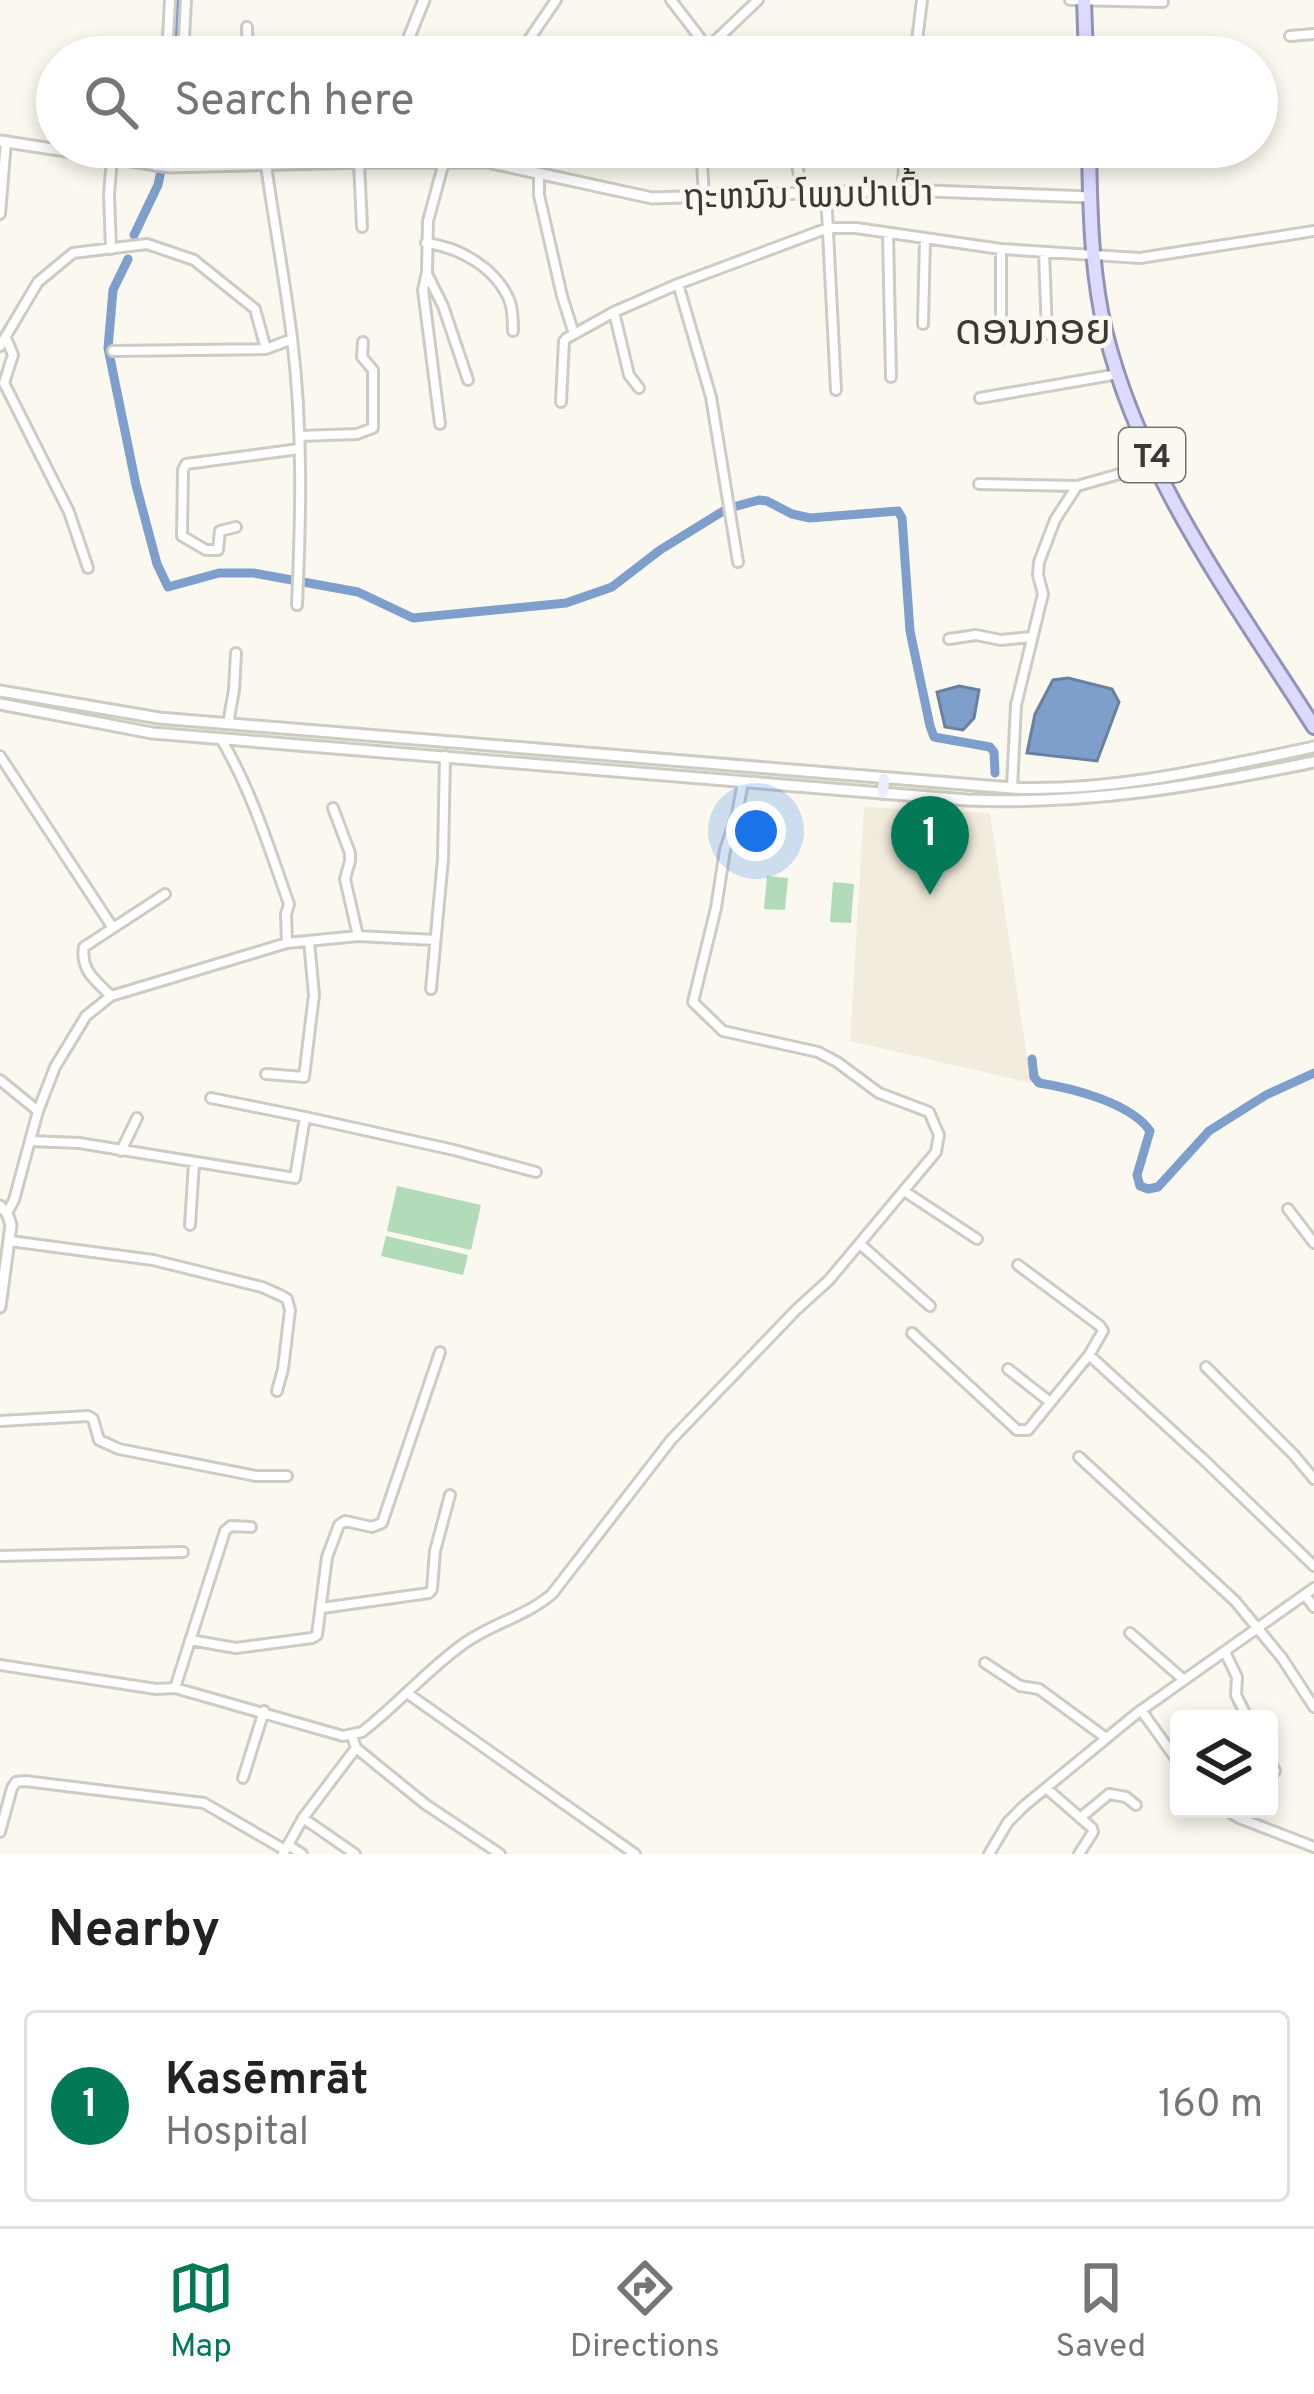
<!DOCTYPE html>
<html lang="en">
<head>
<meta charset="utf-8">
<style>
	body { margin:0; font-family:Overpass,"Noto Sans Lao",sans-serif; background:#f2f2f2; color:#222 }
	.controls { position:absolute; right:36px; bottom:36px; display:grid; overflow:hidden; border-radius:12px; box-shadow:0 6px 18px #0003 }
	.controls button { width:108px; height:108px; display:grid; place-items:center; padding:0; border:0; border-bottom:3px solid #e0e0e0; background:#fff; color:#222; font:60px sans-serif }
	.you { position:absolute; left:756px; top:831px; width:42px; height:42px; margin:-30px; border:9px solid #fff; border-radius:50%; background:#1a73e8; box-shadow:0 0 0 18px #1a73e833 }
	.badge { display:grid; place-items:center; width:78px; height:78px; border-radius:50%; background:#027a57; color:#fff; font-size:39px; font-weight:700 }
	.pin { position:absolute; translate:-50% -99px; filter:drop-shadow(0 3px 6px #0008) }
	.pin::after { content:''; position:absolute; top:63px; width:42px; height:36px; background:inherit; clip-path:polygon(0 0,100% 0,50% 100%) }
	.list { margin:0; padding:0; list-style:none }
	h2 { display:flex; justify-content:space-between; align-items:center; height:156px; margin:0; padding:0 48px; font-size:51px }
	h2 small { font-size:39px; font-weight:400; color:#767676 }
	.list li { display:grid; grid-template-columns:78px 1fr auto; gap:36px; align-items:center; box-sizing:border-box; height:192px; margin:0 24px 24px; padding:0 24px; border:3px solid #e0e0e0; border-radius:12px }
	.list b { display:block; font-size:45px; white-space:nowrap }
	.list p { margin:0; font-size:39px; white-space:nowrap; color:#767676 }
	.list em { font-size:39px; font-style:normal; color:#767676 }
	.icon { flex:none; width:66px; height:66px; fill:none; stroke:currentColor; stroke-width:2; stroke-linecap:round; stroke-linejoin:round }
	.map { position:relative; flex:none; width:1314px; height:1854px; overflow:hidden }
	.search { position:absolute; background:#fff; box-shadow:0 6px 18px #0003; left:36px; right:36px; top:36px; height:132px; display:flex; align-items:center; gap:30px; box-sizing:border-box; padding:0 42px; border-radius:66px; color:#767676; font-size:45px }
	.sheet { height:372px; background:#fff }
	nav { display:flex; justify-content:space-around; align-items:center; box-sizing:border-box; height:168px; border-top:3px solid #e0e0e0; background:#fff; font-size:33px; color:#767676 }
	nav a { display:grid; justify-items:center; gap:6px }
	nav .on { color:#027a57 }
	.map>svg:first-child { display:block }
	.built { fill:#f1ecdd }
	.green { fill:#b2dbba }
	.water { fill:#7e9fcc; stroke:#6a809f; stroke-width:3 }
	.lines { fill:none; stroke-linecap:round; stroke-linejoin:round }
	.canal { stroke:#7e9fcc; stroke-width:9 }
	.minor-casing { stroke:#cecbc3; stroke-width:14 }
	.tertiary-casing { stroke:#cecbc3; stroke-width:15 }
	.secondary-casing { stroke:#cecbc3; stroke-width:16 }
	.primary-casing { stroke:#9492b8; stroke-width:18 }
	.minor { stroke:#fff; stroke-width:8 }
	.tertiary { stroke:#fff; stroke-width:9 }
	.secondary { stroke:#eeedff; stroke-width:10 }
	.primary { stroke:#dcdafe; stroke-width:12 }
	.labels { text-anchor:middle; stroke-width:9; stroke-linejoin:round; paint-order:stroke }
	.shield { fill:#fbf8ef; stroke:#74726e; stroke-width:3 }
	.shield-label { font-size:33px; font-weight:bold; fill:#3a3936 }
	.street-label { font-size:36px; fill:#3a3936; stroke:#fbf8ef }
	.quarter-label { font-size:42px; fill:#3a3936; stroke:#fbf8ef }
</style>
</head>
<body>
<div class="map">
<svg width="1314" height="1854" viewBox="0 0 1314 1854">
	<rect width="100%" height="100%" fill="#fbf8ef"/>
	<path class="built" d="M864 807 990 813 1031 1083 850 1041Z"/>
	<path class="green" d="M767 876 788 878 785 910 764 909Z
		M833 882 854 884 851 923 830 922Z
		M397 1186 481 1205 471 1250 387 1231Z
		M386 1236 468 1255 463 1275 381 1256Z"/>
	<path class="water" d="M1068 678 1112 689 1119 702 1097 761 1027 753 1035 714 1053 680Z
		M959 686 979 690 974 718 963 730 945 727 937 692Z"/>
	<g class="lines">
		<path class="canal" d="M173 57 178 0
			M134 235 158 185 166 147
			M128 259 113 290 108 348 136 485 157 564 168 587 219 573H253L358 592 413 618 566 603 612 587 660 550 725 510
			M733 507 759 500 767 501 792 514 810 518 898 511 902 518 910 631 930 726 934 737 990 747 994 752 995 773
			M1032 1059 1034 1077 1039 1083C1072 1088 1131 1103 1150 1131L1137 1175 1140 1186 1148 1189 1158 1187 1209 1131 1266 1095 1314 1073"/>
		<defs>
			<path id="minor" d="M671 0 707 47
				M1070 0 1163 2
				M247 27 248 57
				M1290 36 1314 34
				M830 45 890 57
				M167 57 170 0
				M183 57 186 0
				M517 57 556 0
				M698 57 758 0
				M915 57 922 0
				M258 147 259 165
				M701 147 704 196
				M793 147 803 193
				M359 162 362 227
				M266 165C274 223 285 280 292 338 303 428 301 515 297 605
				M156 166 159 147
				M170 167 175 147
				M511 167 520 147
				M539 173V195L562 296 574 334
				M902 190 906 147
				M826 192 836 390
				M0 214 6 141
				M888 234 891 377
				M426 243C459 247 497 268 510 302 513 311 513 322 513 331
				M111 249 109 194 112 159
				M1001 249V340
				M1044 252 1047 334
				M427 274 443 306 468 380
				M678 284 711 397 738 562
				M614 312 629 375 639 388
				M923 324 925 239
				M6 338 13 355 4 383 69 512 88 568
				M0 346 38 282 73 253 147 244 194 260 255 309 266 349 292 339
				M113 351 266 349
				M980 398 1118 374
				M561 402 564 341 567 338 614 312 678 284 828 228H856L1001 249 1140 258 1314 231
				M440 424 423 290 427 272 428 221 444 162
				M300 436 357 434 373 428V370L362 357 363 342
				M979 484 1077 486 1155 464
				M236 527 220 531 218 550H206L182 536 183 470 186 464 299 449
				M949 639 976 635 1001 640 1031 637
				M228 724 234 690 236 653
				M221 739C252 791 269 848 289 904L286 914 287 943
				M0 756 113 928 84 947C80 970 96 981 111 996
				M1012 788 1016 705 1043 594 1038 575 1039 562 1055 520 1077 486
				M333 808 350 853V861L345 879 358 936
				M113 928 165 894
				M431 989 443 859 445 756
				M266 1074 304 1077 314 995 309 941
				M0 1080 38 1111
				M305 1117 454 1150 536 1172
				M30 1141 79 1143 295 1178 305 1117 211 1098
				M121 1151 137 1118
				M904 1191 977 1239
				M1288 1209 1314 1243
				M7 1213 14 1200 38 1111 55 1067 86 1016 111 996 287 943 358 936 435 940
				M190 1225 194 1163
				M10 1241 153 1260 262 1287 282 1296 287 1299 290 1310 283 1369 277 1391
				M860 1244 930 1306
				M912 1333 1017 1430H1028L1089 1355 1103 1331 1100 1326 1018 1265
				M1089 1355 1205 1461 1314 1566
				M1206 1367 1294 1455 1314 1479
				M1008 1369 1050 1402
				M0 1421 88 1416 93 1419 99 1440 119 1449 256 1476H287
				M1079 1457 1235 1601 1282 1658 1314 1707
				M0 1556 183 1552
				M1305 1595 1314 1607
				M322 1608 429 1593 432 1589 435 1551 450 1495
				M1130 1633 1184 1680
				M190 1640 236 1648 312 1638 317 1635 327 1557 339 1525 345 1521 372 1527 382 1523 440 1352
				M1225 1652 1237 1677 1236 1695 1248 1719
				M985 1663 1020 1686 1039 1689 1106 1738
				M0 1665 156 1689 175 1688 343 1736 362 1732C397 1705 426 1671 462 1645 490 1624 525 1617 552 1594L671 1440 797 1309 829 1280 936 1152 939 1135 929 1112 879 1093 837 1062 818 1052 723 1031 693 1002 716 908 725 850 737 814 743 782
				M175 1688 225 1531 231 1526 251 1527
				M407 1693 635 1854
				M1141 1710 1179 1763
				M356 1748 425 1804 500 1854
				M1269 1760 1275 1771
				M243 1778 264 1711
				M1046 1788 1092 1828 1093 1832 1079 1854
				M1225 1809 1239 1818 1314 1847
				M303 1818 355 1854
				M1080 1818 1109 1794 1126 1797 1136 1805
				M0 1832 12 1788 16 1782 25 1781 204 1803 285 1850
				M288 1845 302 1854
				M283 1854 303 1818 356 1748 352 1736
				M989 1854 1008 1822 1024 1806 1136 1714 1314 1588"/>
			<path id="tertiary" d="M401 57 424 0
				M0 141 170 167 364 162H487L652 198 902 190 1090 197
				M0 691 159 718 1012 788C1114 792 1214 768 1314 747
				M0 704 152 733 967 800C1089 805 1195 786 1314 762
				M0 1206 7 1213 11 1225 0 1307"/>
			<path id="secondary" d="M883 793 884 779"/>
			<path id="primary" d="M1084 0 1086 57
				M1089 147C1090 207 1091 271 1105 330 1140 476 1235 602 1314 727"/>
		</defs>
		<use href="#minor" class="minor-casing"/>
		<use href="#tertiary" class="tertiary-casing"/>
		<use href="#secondary" class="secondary-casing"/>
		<use href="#primary" class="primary-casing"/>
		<use href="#minor" class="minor"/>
		<use href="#tertiary" class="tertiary"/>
		<use href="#secondary" class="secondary"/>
		<use href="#primary" class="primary"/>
	</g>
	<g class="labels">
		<rect class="shield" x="1119" y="428" width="66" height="54" rx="9"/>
		<g class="shield-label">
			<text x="1152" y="467">T4</text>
		</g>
		<g class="street-label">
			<text transform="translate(808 194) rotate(-1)" y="13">ຖະຫນົນ ໂພນປ່າເປົ້າ</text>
		</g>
		<g class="quarter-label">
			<text x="1033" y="344">ດອນກອຍ</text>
		</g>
	</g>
</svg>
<div class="controls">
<button><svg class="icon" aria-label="layers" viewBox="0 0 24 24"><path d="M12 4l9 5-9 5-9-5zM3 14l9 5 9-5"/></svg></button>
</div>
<div class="you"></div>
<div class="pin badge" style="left:930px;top:895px">1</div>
<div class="search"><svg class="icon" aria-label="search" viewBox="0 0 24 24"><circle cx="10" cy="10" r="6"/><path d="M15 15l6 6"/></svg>Search here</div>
</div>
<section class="sheet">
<h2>Nearby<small></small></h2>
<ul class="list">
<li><span class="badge">1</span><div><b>Kasēmrāt</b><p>Hospital</p></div><em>160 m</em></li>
</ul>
</section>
<nav>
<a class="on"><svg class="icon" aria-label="map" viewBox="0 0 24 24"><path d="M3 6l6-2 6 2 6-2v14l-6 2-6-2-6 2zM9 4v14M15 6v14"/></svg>Map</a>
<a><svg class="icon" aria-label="directions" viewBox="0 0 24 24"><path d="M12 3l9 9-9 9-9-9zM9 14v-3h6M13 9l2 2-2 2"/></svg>Directions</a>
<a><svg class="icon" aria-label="saved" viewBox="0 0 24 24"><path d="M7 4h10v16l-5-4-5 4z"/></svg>Saved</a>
</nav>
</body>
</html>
